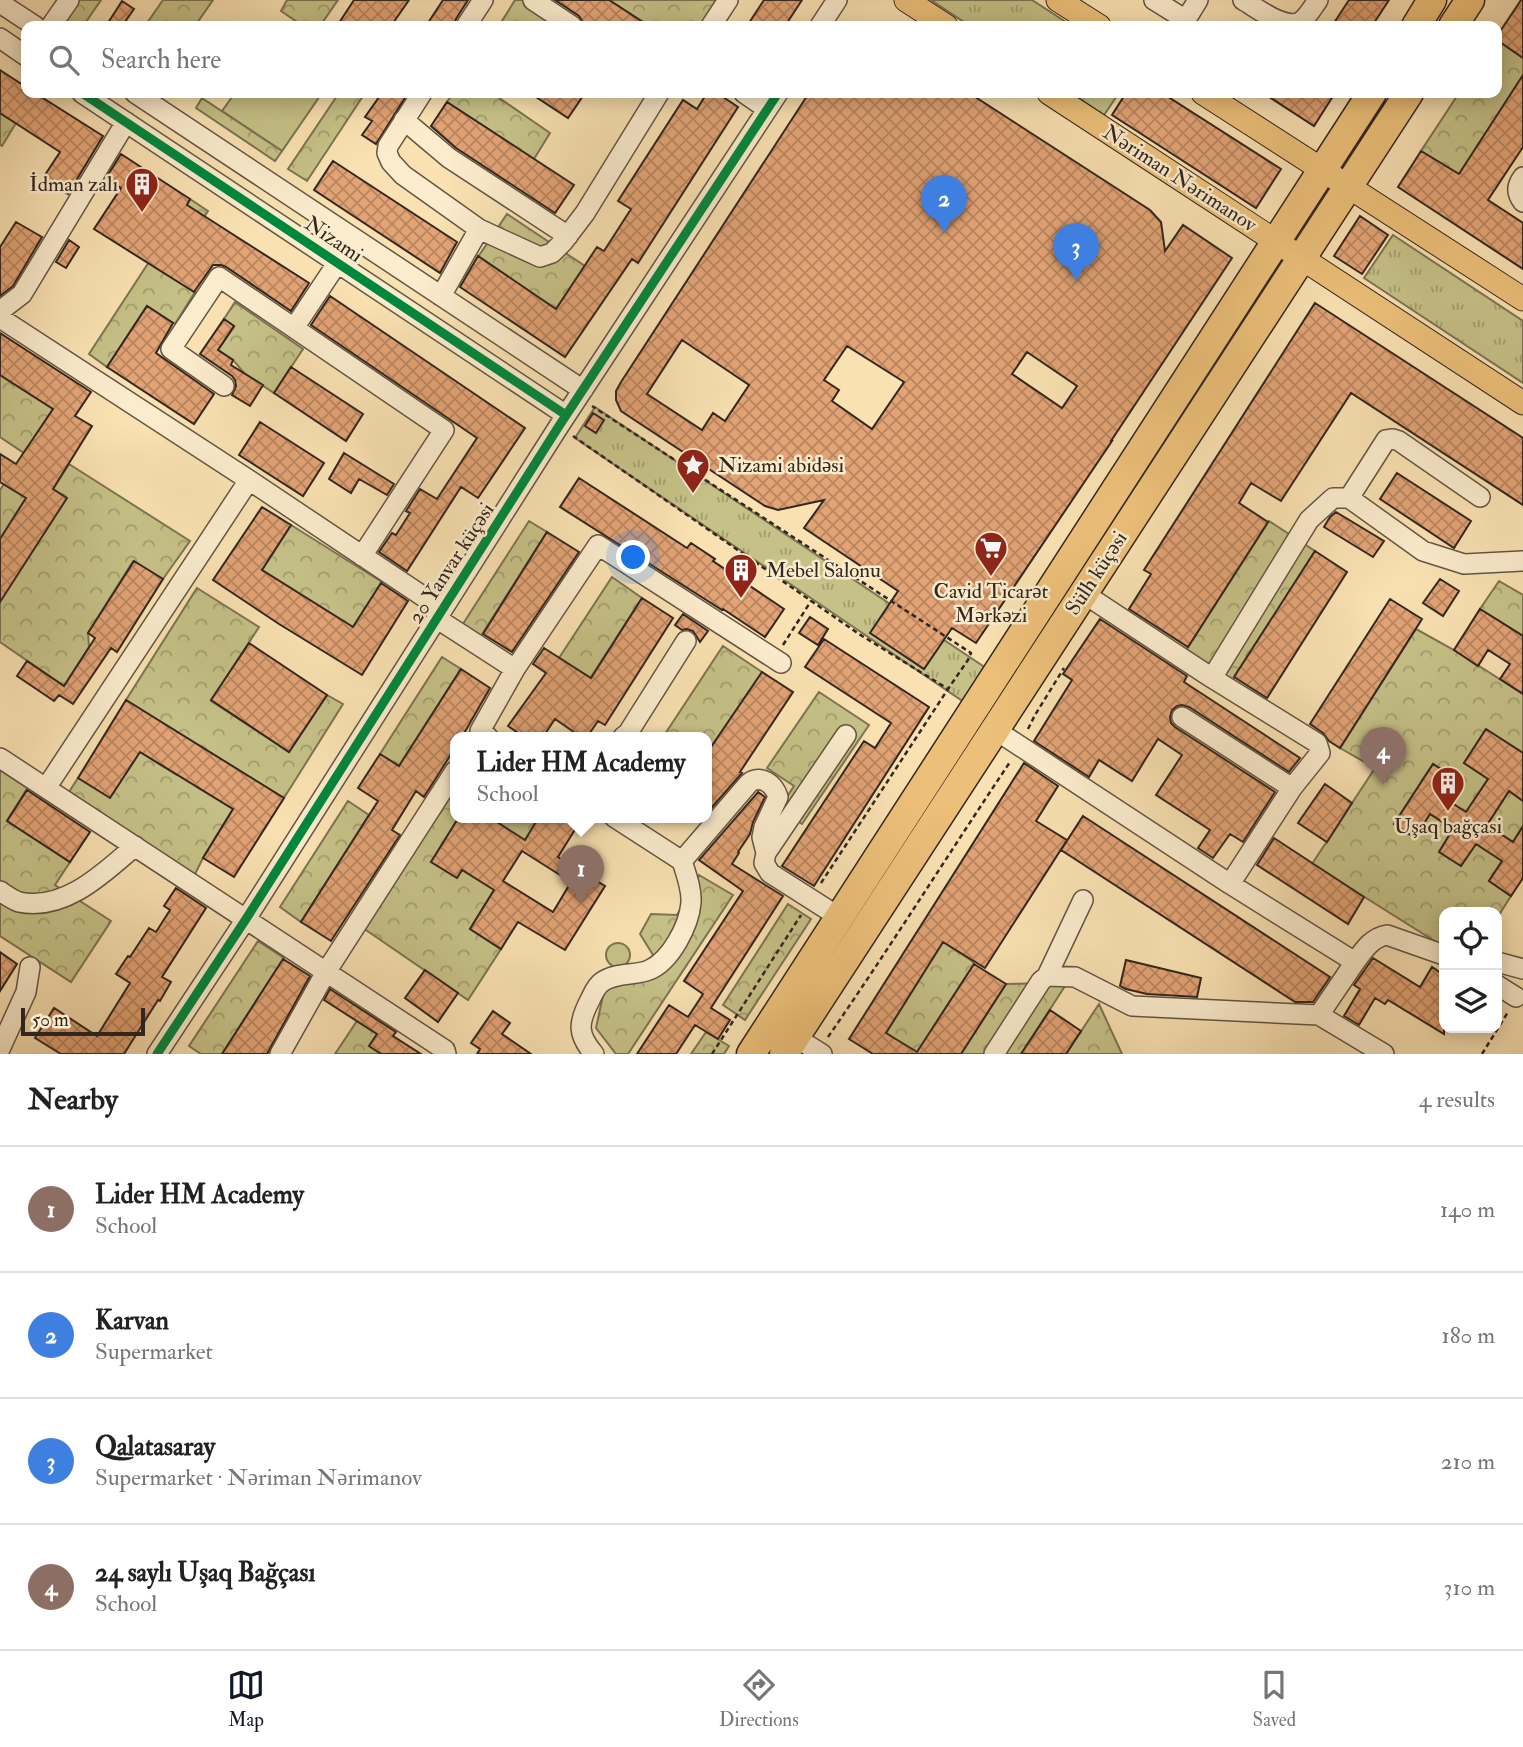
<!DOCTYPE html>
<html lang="en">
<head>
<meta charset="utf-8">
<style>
	body { margin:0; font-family:"IM FELL Double Pica",serif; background:#f6f6f6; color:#222 }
	.controls { position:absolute; right:21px; bottom:21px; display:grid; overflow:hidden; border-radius:14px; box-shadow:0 4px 18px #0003 }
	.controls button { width:63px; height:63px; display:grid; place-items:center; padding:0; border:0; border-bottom:2px solid #e0e0e0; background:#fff; color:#222; font:35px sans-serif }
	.scale { position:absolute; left:21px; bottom:18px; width:124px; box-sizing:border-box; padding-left:7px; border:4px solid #33261e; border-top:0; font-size:19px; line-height:24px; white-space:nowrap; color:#33261e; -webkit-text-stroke:5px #fbeccd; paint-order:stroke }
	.you { position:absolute; left:634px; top:558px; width:24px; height:24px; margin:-18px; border:5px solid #fff; border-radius:50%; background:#1a73e8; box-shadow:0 0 0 10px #1a73e833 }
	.badge { display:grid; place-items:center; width:46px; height:46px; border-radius:50%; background:#111827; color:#fff; font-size:23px; font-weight:700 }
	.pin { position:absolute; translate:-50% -58px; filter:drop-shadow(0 2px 4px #0008) }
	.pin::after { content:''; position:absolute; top:37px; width:24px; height:21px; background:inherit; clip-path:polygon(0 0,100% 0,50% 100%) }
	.popup { position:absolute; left:450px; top:732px; width:262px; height:91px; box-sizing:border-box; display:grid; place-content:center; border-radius:14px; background:#fff; filter:drop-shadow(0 2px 5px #0005); font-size:23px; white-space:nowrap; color:#767676 }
	.popup b { font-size:26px; color:#222 }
	.popup::after { content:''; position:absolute; left:50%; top:100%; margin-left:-14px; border:14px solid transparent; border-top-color:#fff }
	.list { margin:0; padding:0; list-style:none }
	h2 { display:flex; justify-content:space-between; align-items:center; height:91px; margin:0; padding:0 28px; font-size:30px }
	h2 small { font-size:23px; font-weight:400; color:#767676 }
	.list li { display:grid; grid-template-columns:46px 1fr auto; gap:21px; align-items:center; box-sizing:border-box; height:126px; padding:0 28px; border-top:2px solid #e0e0e0 }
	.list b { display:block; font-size:26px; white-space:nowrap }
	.list p { margin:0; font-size:23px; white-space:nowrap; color:#767676 }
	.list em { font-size:23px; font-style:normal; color:#767676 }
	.icon { flex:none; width:38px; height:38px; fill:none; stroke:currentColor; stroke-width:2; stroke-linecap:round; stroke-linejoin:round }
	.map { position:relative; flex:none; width:1523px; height:1054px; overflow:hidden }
	.search { position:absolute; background:#fff; box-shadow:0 4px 18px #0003; left:21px; right:21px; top:21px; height:77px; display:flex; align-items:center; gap:18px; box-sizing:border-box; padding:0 24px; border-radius:14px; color:#767676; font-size:26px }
	.sheet { height:595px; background:#fff }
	nav { display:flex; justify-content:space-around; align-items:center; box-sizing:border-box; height:98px; border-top:2px solid #e0e0e0; background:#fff; font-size:19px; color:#767676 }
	nav a { display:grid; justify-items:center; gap:4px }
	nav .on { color:#111827 }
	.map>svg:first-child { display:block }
	.grass { fill:#c5c187; stroke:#7c7452; stroke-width:2 }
	.forest { fill:url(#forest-crowns); stroke:#7c7452; stroke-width:2 }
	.park { fill:url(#park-tufts); stroke:#7c7452; stroke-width:2 }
	.building { fill:url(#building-cross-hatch); stroke:#33261e; stroke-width:2; fill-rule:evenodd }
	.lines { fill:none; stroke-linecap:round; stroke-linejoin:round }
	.minor-casing { stroke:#645543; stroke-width:22 }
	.major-casing { stroke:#33261e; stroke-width:25 }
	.highway-casing { stroke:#33261e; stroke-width:31 }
	.path { stroke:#33261e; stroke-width:2.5; stroke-dasharray:5 3.5; stroke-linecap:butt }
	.minor { stroke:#fbeccd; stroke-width:19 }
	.major { stroke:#ecc079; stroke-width:23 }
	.highway { stroke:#ecc079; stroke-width:28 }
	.cycleway-casing { stroke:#fbeccd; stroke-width:13 }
	.cycleway { stroke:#00873e; stroke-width:9 }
	.labels { text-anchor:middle; stroke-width:5; stroke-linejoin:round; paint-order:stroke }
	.street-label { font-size:21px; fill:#33261e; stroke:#fbeccd }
	.poi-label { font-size:21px; fill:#33261e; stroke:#fbeccd; text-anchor:start }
</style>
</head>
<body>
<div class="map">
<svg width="1523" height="1054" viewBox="0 0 1523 1054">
	<defs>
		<pattern id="forest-crowns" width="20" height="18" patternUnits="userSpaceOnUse" patternTransform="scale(1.75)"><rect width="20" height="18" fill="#c5c187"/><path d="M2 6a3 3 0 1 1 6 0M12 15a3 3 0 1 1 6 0" fill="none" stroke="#a19d6e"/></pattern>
		<pattern id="park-tufts" width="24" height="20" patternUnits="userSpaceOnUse" patternTransform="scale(1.75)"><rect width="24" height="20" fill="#c5c187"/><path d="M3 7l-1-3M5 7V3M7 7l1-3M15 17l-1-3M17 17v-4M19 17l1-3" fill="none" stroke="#a19d6e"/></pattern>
		<pattern id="building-cross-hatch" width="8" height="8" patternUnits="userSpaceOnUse" patternTransform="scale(1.75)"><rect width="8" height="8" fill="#e2a375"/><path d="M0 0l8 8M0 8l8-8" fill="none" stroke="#b8855f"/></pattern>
	</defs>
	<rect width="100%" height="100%" fill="#f9e1b2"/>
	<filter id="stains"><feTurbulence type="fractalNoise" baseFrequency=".00286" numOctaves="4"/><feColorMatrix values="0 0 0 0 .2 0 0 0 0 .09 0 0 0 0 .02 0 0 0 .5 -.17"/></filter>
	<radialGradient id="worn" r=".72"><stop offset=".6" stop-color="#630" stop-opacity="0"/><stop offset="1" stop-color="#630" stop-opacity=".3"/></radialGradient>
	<path class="grass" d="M235 93H322L282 151 222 111Z
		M606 955a12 12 0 1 1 24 0a12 12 0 1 1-24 0Z"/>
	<path class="forest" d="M75 0H101L86 22 91 26H73L62 19Z
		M163 0H213L195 26H145Z
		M287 0H338L320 26H303L281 11Z
		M515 0H545L585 26H509L502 21Z
		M609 0H718L715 26H649Z
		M1497 40 1523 58V75L1459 174 1421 151 1459 93H1497Z
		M339 93H365L307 181 288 169Z
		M453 93H492L550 133 534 159 447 102Z
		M202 98 282 151 275 161 196 108Z
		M0 113 16 123 2 146 0 145Z
		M190 199 208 211 167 273 195 292 175 324 147 306 107 367 89 354Z
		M507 214 585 266 556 309 478 257Z
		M235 302 303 349 274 393 245 374 233 360 218 350 234 327 224 319Z
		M0 375 53 409 24 453 0 437Z
		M69 464 190 541 163 579 133 561 88 633 89 647 64 686 0 642V602L66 498 53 489Z
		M4 484 26 498 0 539V490Z
		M529 521 547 532 479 639 461 627Z
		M1269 521 1315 551 1233 680 1186 650Z
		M291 525 382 582 353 627 262 570Z
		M612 577 642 598 580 694 559 658Z
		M1499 581 1523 595V636L1480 609Z
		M197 588 259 627 211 701 289 752 327 695 343 704 284 798 216 757 197 787 233 809 203 858 194 876 67 795 78 778 140 752 177 775 197 745 126 700Z
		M1416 629 1454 650 1523 694V753L1486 730 1464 763 1488 779 1466 812 1444 798 1456 779 1433 764 1394 824 1415 837 1430 814 1453 829 1439 852 1461 866 1476 844 1502 861 1489 881 1511 896 1497 918V912H1444V947L1312 864 1375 768 1340 748Z
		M723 646 762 672 707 753V737H663Z
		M442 657 461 669 399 766 380 754Z
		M819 692 869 725 802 824 779 809 794 786 767 768Z
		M0 769 28 787 7 821 70 862 55 885 111 921 71 982 0 936Z
		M455 788V817H459L431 862 457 878 474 851 494 890 470 929 501 949 468 1000 363 928Z
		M1509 791 1523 801V826L1513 842 1487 825Z
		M348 801 369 815 301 922 280 907Z
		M496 817H539L525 840H482Z
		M699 875 733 895 628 1054H616L596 1028 605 986 633 983 653 955 640 934 651 914 677 915Z
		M788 904 811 919 745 1020 723 1005Z
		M258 941 284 958 222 1054H201L189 1046Z
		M943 942 972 961 974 964 916 1054 886 1033Z
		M1067 983 1021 1054H961L1006 984Z
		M1099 1004 1122 1054H1066Z
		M357 1021 377 1034 381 1054H335Z
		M706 1032 729 1046 724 1054H691Z"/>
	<path class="park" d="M931 0H1032L1072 26H970Z
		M1071 93H1119L1104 115Z
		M1393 235 1523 321V383L1364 278Z
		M595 407 986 668 964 702 575 438Z"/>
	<path class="building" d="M354 0H409L391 26H337Z
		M443 0H468L456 19 454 26H426Z
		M555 0H609L649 26H585L579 16Z
		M764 0H802L785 26H747Z
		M1349 0H1389L1372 26H1332Z
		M1521 0H1523V58L1497 40V36Z
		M122 1 134 9 122 26H106Z
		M0 70 26 87V93H35L103 136 68 194 43 178 60 152 0 113Z
		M1523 75V147L1488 200 1523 223V269L1398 187 1421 151 1459 174Z
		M382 93H408L376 144 362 135 372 121 365 117Z
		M530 93H585L568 118Z
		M707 93H717L738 107 638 263 632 259 565 357 460 287 478 256 556 309 597 247 604 251 631 209 618 201 683 100 697 109Z
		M809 93H969L1150 210 1161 222 1165 251 1183 225 1232 258 1111 441H1112L976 643 952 628 924 669 870 633 898 591 804 528 824 500 778 510 765 506 621 411 616 400V391L621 382ZM682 340 749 385 725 421 713 413 702 430 647 394ZM847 346 904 382 872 429 832 401 839 390 824 380ZM1027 352 1077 386 1062 408 1012 374Z
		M1126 93H1162L1281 169 1256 208 1112 115Z
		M1263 93H1335L1314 126Z
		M447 102 574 185 555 213 456 148 431 126Z
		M121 154 190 199 187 205 309 283 291 311 226 267 221 265H213L194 292 94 229 121 188 106 178Z
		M333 161 457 242 440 273 314 190Z
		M1360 216 1388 235 1362 274 1334 256Z
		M16 222 42 237 13 286 0 296V247Z
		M69 240 79 247 66 268 56 262Z
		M330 296 525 428 478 498 461 487 407 571 379 552 392 533 396 535 410 513 406 511 420 489 437 499 477 438 311 325Z
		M1315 303 1523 438V505L1351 393 1281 501 1251 483 1239 503 1268 522 1188 647 1129 609 1151 574 1144 570Z
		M147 306 173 323 156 353 214 394 194 424 107 367Z
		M224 319 234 326 218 350 233 360 231 365 263 385 250 406 232 395 236 386 235 380 232 376 200 354Z
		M0 333 91 392 75 416 92 426 53 489 67 498 0 602V539L26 498 0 482V454L16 464 53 409 0 375Z
		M291 367 363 414 346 441 274 393Z
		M593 413 604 420 596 433 585 426Z
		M260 422 324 463 303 496 239 455Z
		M344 453 394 484 387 495 359 479 351 493 329 479Z
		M1397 473 1471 521 1454 548 1380 499Z
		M579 478 687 548 691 543 715 559 713 561 784 609 765 637 723 609 722 610 560 507Z
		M262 507 291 525 262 570 353 627 381 583 408 601 362 675 279 624 213 580Z
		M1336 512 1384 541 1373 557 1324 527 1330 517Z
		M547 532 579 552 512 652 483 634Z
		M1315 551 1347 572 1267 698 1234 677Z
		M134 561 163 579 117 652 111 648 73 704 59 695 54 701 17 676 27 661 64 686 95 638 88 633Z
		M1440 579 1459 591 1443 616 1423 603Z
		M642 598 673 618 605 725 598 721 587 737H581L555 719 543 737H524L508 726 546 673 533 664 544 648 591 678Z
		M1390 599 1422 619 1340 748 1329 741 1323 733 1310 724Z
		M1480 609 1523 636V694L1500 679 1510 664 1488 650 1478 666 1454 650Z
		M683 614 708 631 700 642 693 631 687 629 682 630 675 625Z
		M810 617 828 629 818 645 799 633Z
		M1100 619 1187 676 1184 682 1300 758 1289 772 1189 707 1182 705 1177 706 1172 710 1170 717 1171 723 1175 727 1275 792 1243 842 1230 834 1213 858 1198 848 1210 830 1156 795 1182 755 1158 739 1132 781 1099 760 1089 777 1034 741 1072 680 1063 674Z
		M824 639 929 707 814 886 782 866 864 741 875 748 891 723 805 667Z
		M249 643 327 695 289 752 211 700Z
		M461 669 490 688 462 737H455V748L424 797 416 791 392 830 400 835 331 941 301 922 378 801 358 788 380 754 399 766Z
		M762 672 793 692 740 772 742 773 707 813V753Z
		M126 700 284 798 234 877 203 858 233 809 140 752 110 798 78 778Z
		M1486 729 1523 753V801L1509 791 1487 825 1513 842 1523 826V878L1511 896 1489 881 1502 861 1476 844 1461 866 1439 852 1453 829 1430 814 1415 838 1394 824 1433 764 1456 779 1444 798 1466 812 1488 779 1464 763Z
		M1024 763 1058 786 1036 821 1067 840 985 968 943 942 886 1033 917 1052 974 964 1006 984 961 1054H873L849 1039Z
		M1325 784 1352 803 1327 842 1298 823Z
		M27 790 90 832 70 862 7 821Z
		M758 792 765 797 753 822 750 834 738 852 739 853 732 864 783 896 711 1008 730 1020 718 1039 695 1025 676 1054H637L669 1005 688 1017 703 994 684 981 743 891 699 860Z
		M1083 816 1330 977 1313 1002H1295L1061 850Z
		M459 817H489L525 840 539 817H569L579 823 558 857 605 886 565 950 518 922 501 949 470 929 494 890 462 870 457 878 431 862ZM522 851 571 882 553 912 503 881Z
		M1274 838 1364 897 1348 924 1257 865Z
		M176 888 206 908 162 977 171 982 160 1001 158 1000 124 1054H61L35 1038 54 1008 97 1036 130 983 116 974 128 956 130 957 149 928 156 932 170 910 164 906Z
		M0 952 17 964 0 991Z
		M1373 958 1420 987 1432 967 1444 975V1034L1388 1000 1385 1004 1375 998 1359 1025 1344 1016 1360 989 1354 985Z
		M283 959 310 976 267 1054H222Z
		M1126 960 1201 978 1197 997 1147 994 1126 989 1120 986Z
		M425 970 458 993 438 1022 405 998Z
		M330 989 396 1032 393 1036 421 1054H381L369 1046 377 1034 324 1000Z
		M1050 1010 1081 1031 1066 1054H1021Z
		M493 1011 510 1023 502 1034 531 1054H477L480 1049 471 1043Z"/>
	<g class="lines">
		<defs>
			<path id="minor" d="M533 0 572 26
				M1154 0 1186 20
				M1243 0C1257 8 1284 30 1300 22 1307 18 1313 7 1318 0
				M0 3 35 26
				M51 26 69 0
				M466 26 483 0
				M711 26 728 0
				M820 26 837 0
				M1182 26 1198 0
				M0 38 26 56
				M82 93 566 415
				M135 93 583 390
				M422 93 388 146 387 153 391 162 403 175 479 229
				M744 93 767 109
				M404 120 449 158 568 236
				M1523 177C1516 186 1516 193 1523 202
				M441 296 479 229 540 257 552 253 563 242 585 213 659 93
				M0 311 22 294 126 122
				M0 318 249 480 442 609
				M294 328 338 262
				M224 386 171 349 219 277 444 430 362 556
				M1349 498 1386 440 1393 439 1399 441 1480 497
				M1083 593 1212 678 1317 743 1320 753 1292 788 1230 884
				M436 618 515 669 480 731 488 737
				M515 669 598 545 781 663
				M1212 678 1309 520 1333 498H1349L1423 551 1464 564 1523 561
				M1182 717 1292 788
				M623 737 628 733 686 641
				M0 758 445 1050 446 1054
				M46 788 249 480
				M614 817 682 861 749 783C761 774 774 784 778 797L764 827 762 837 766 853
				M0 891C6 895 13 900 19 902 64 912 104 873 135 846
				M839 917 770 873 764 863 766 853 846 735
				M1355 962C1364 950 1371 938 1387 935L1444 955
				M1497 962 1523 969
				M1047 976 1083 900
				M1497 985 1516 997
				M1319 1015 1384 1054
				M795 1037 822 1054
				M0 1049 26 992 30 967
				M157 1054 246 919 559 426 778 93
				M280 1054 326 972 455 771
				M594 1054C577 1034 578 1023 590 1000 593 994 596 986 602 982 616 972 635 976 649 970 671 961 689 925 691 903 692 889 686 874 682 861
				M994 1054 1041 981 1047 976 1075 977 1132 1006 1319 1015 1355 962 1230 884 994 729"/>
			<path id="major" d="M906 0 946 26
				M1058 0 1099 26
				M1049 93 1523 403
				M1203 93 1523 299"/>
			<path id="highway" d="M1416 26 1432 0
				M1453 26 1470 0
				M751 1054 1372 93
				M784 1054 1409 93"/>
		</defs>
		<use href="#minor" class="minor-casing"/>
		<use href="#major" class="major-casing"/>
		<use href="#highway" class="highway-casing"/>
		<path class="path" d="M573 436 859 634 948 689 968 660 971 653 592 406
			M783 645 811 601
			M1028 729 1035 715 1064 668
			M821 883 948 689
			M828 1037C891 946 949 853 1010 762
			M712 1054 801 915
			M1482 1054 1508 1012"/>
		<use href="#minor" class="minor"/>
		<use href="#major" class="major"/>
		<use href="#highway" class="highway"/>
		<defs>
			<path id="cycleway" d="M82 93 566 415
				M157 1054 246 919 559 426 778 93"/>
		</defs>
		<use href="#cycleway" class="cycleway-casing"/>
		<use href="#cycleway" class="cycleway"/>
	</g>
	<defs>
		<symbol id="building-pin" viewBox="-11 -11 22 30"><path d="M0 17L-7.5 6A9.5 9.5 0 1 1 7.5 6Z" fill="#8f2418" stroke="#fbeccd"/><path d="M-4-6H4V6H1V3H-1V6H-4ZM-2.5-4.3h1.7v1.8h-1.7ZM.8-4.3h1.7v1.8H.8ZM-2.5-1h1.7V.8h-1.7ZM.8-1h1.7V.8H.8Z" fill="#fff"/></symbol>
		<symbol id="sight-pin" viewBox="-11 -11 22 30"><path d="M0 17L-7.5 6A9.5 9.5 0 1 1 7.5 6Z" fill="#8f2418" stroke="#fbeccd"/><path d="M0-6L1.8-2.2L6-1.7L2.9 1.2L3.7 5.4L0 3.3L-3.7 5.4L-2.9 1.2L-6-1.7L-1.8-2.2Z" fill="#fff"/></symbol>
		<symbol id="supermarket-pin" viewBox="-11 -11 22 30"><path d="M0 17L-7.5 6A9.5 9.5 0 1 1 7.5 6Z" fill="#8f2418" stroke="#fbeccd"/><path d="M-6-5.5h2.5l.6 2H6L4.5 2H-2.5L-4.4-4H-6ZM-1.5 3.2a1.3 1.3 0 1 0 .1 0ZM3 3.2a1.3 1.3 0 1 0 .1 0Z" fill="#fff"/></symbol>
	</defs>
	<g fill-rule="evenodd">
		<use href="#building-pin" x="123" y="165" width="38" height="52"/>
		<use href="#sight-pin" x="674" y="446" width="38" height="52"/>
		<use href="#supermarket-pin" x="972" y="529" width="38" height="52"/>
		<use href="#building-pin" x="722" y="551" width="38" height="52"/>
		<use href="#building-pin" x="1429" y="764" width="38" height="52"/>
	</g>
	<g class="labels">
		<g class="street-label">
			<text transform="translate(1180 178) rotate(33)" y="7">Nəriman Nərimanov</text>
			<text transform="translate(334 239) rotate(34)" y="7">Nizami</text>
			<text transform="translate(451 563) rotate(-57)" y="7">20 Yanvar küçəsi</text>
			<text transform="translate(1096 573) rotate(-57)" y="7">Sülh küçəsi</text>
		</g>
		<g class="poi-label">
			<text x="118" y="191" text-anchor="end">İdman zalı</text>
			<text x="718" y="472">Nizami abidәsi</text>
			<text x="766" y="577">Mebel Salonu</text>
			<text x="991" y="598" text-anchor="middle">Cavid Ticarət<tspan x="991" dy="24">Mərkəzi</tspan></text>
			<text x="1448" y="833" text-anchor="middle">Uşaq bağçasi</text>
		</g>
	</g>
	<rect width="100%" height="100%" filter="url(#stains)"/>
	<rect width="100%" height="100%" fill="url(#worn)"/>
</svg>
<div class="controls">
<button><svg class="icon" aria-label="locate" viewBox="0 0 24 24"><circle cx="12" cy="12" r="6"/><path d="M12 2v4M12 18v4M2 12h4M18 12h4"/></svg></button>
<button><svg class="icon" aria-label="layers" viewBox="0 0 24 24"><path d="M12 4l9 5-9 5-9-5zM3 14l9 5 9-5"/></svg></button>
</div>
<div class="scale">50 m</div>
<div class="you"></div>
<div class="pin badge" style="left:581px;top:903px;background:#8d6e63">1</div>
<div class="popup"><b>Lider HM Academy</b>School</div>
<div class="pin badge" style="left:944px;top:233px;background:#3f7fe0">2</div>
<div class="pin badge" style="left:1076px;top:281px;background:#3f7fe0">3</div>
<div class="pin badge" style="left:1383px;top:785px;background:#8d6e63">4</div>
<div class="search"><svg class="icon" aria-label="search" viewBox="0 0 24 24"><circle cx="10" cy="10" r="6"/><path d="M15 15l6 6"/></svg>Search here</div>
</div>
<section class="sheet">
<h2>Nearby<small>4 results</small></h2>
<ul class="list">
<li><span class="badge" style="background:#8d6e63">1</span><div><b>Lider HM Academy</b><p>School</p></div><em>140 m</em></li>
<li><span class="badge" style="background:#3f7fe0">2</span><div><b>Karvan</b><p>Supermarket</p></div><em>180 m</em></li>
<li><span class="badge" style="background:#3f7fe0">3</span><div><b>Qalatasaray</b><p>Supermarket · Nəriman Nərimanov</p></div><em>210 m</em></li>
<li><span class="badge" style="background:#8d6e63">4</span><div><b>24 saylı Uşaq Bağçası</b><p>School</p></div><em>310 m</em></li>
</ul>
</section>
<nav>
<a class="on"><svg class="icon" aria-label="map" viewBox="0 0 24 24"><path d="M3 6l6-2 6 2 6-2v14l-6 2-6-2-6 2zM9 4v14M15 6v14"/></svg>Map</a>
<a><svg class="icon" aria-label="directions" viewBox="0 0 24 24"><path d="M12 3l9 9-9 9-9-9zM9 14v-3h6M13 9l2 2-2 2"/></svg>Directions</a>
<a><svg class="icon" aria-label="saved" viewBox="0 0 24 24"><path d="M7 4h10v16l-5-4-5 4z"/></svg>Saved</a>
</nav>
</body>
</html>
